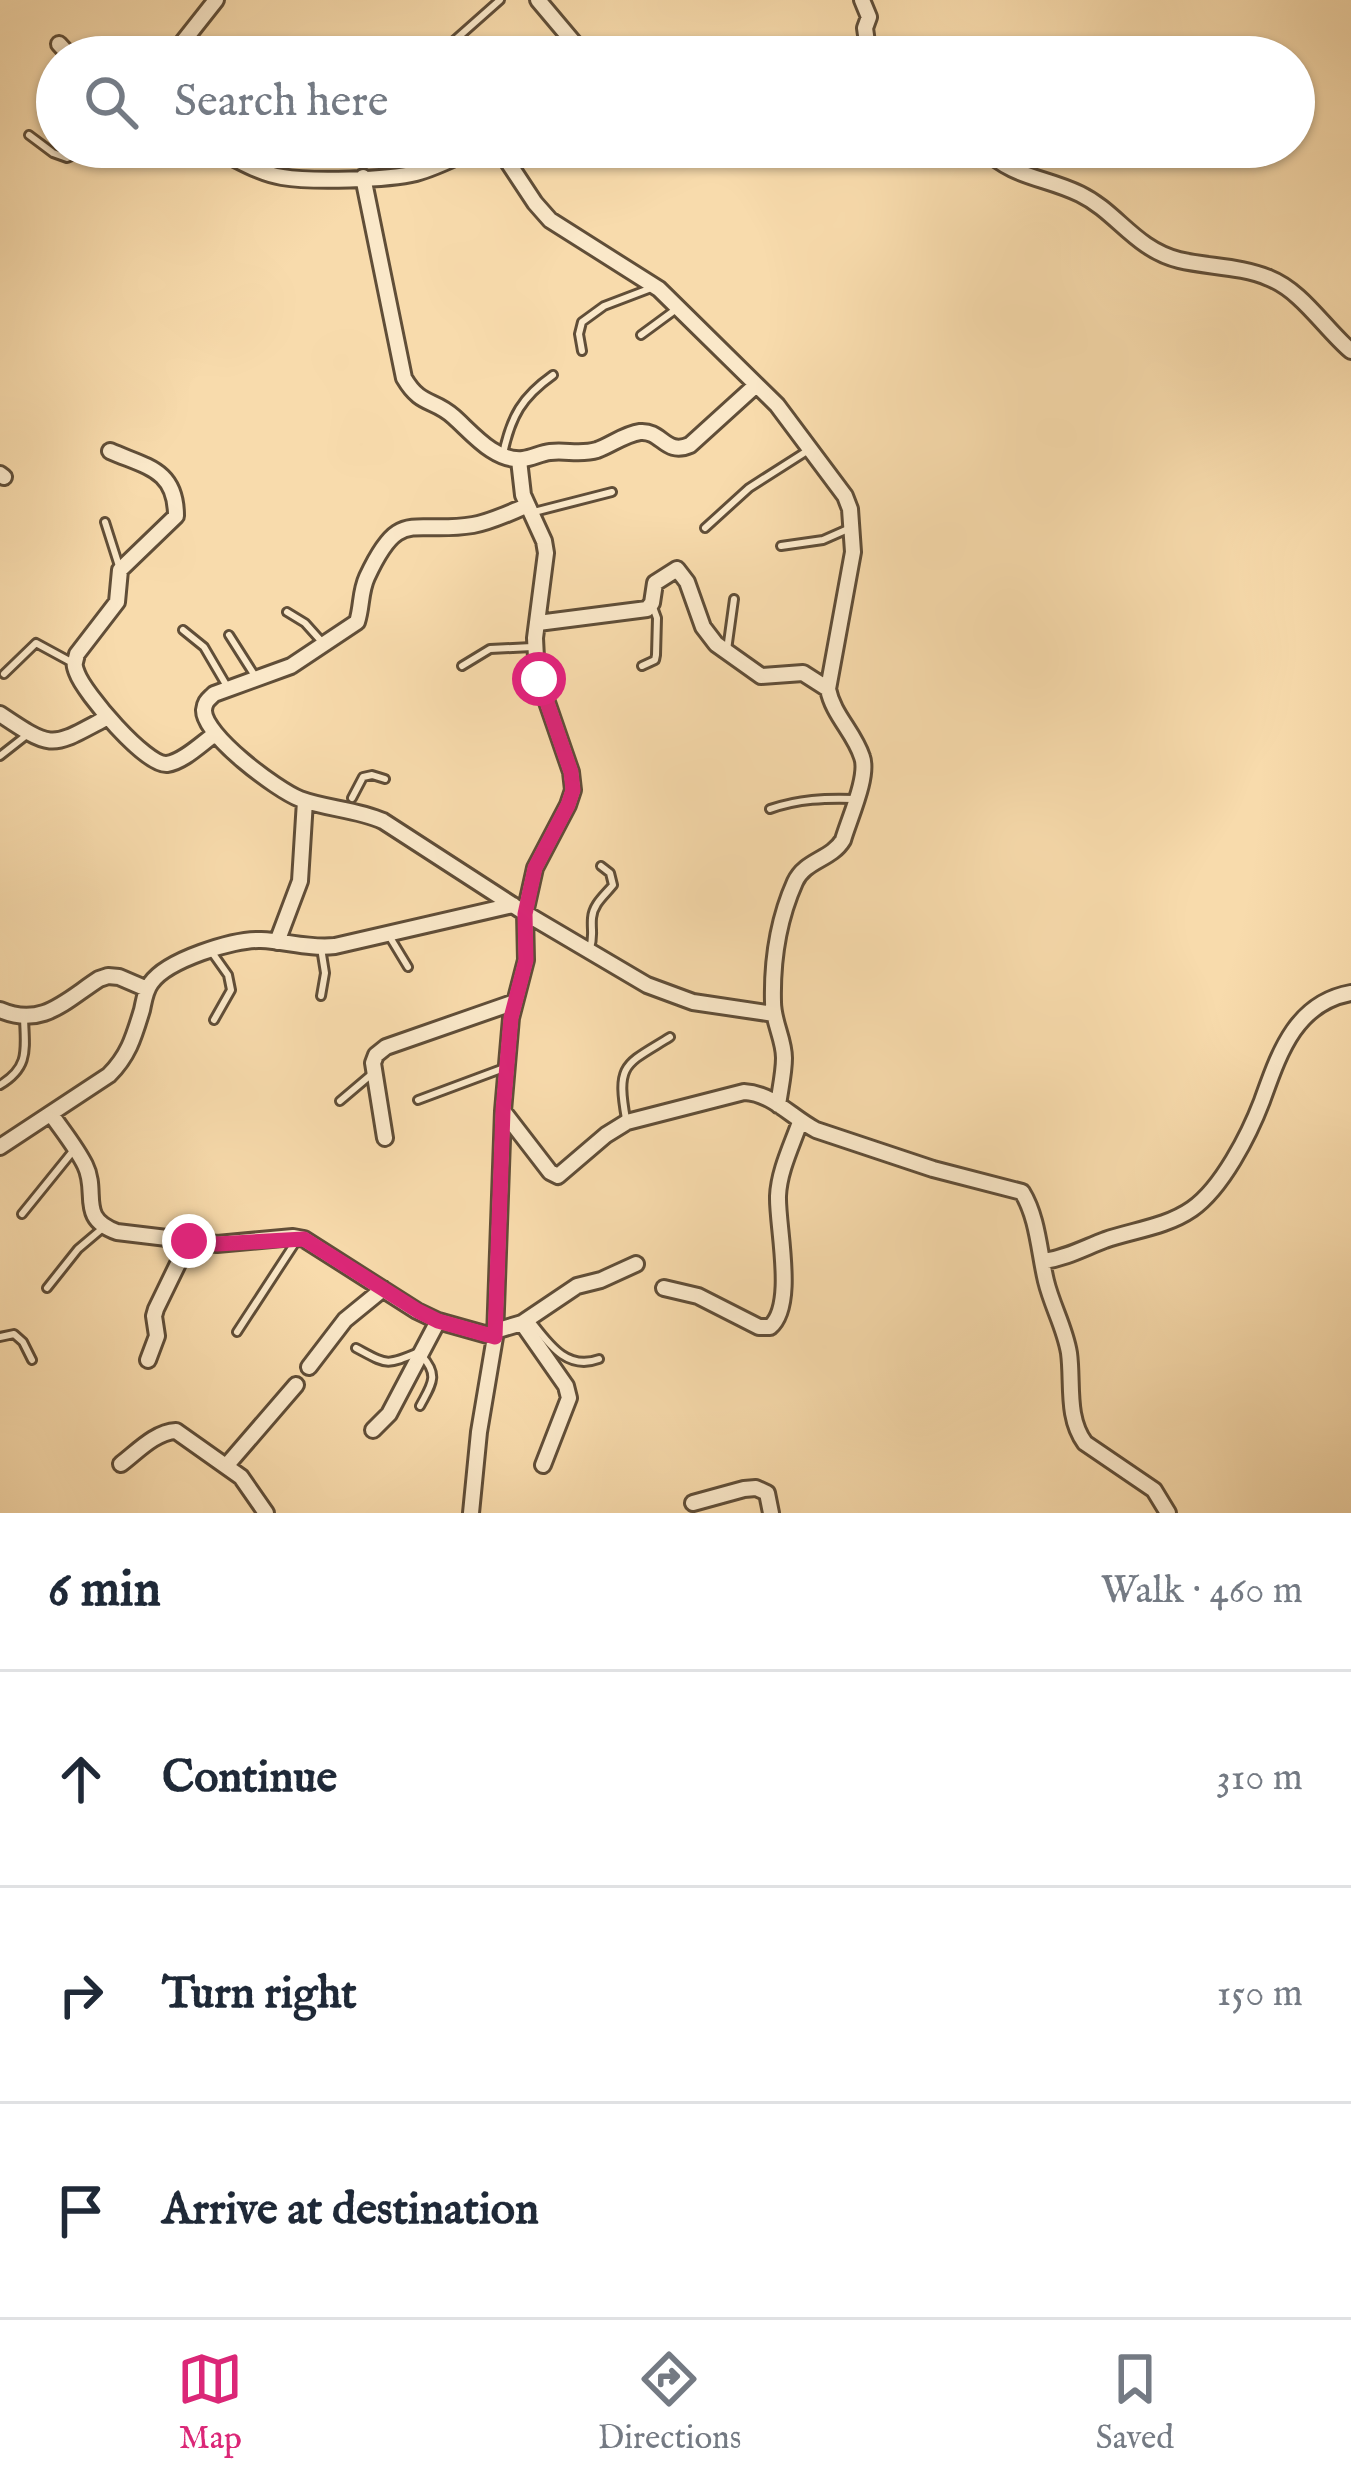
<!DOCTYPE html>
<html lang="en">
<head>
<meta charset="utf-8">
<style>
	body { margin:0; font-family:"IM FELL English",serif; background:#f6f6f7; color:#1f2937 }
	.stop { position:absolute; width:36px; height:36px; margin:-27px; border:9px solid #db2777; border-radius:50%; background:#fff }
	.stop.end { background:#db2777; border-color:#fff; box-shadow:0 3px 12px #0008 }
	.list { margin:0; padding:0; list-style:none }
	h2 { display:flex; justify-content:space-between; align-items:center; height:156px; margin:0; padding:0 48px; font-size:51px }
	h2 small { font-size:39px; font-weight:400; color:#747a83 }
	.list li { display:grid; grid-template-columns:78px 1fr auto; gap:36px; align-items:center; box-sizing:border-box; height:216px; padding:0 48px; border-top:3px solid #e0e1e3 }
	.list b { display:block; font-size:45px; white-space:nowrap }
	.list em { font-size:39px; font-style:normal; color:#747a83 }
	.icon { flex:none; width:66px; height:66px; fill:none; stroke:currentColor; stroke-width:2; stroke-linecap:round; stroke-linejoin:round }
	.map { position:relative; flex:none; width:1351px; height:1513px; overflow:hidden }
	.search { position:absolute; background:#fff; box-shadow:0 3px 9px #0004; left:36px; right:36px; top:36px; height:132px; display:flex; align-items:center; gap:30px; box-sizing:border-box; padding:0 42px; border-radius:66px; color:#747a83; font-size:45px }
	.sheet { height:804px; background:#fff }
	nav { display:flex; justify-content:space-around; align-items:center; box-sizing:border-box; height:168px; border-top:3px solid #e0e1e3; background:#fff; font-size:33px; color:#747a83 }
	nav a { display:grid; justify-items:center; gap:6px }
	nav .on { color:#db2777 }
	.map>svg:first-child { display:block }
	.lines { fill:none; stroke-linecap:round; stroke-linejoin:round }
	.lane-casing { stroke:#604e38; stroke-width:12 }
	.street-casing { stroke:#604e38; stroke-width:20 }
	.lane { stroke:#fae8c9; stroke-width:6 }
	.street { stroke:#fae8c9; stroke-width:14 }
	.route { stroke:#db2777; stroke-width:15 }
</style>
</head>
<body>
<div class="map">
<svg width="1351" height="1513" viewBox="0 0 1351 1513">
	<rect width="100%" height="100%" fill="#f8dbac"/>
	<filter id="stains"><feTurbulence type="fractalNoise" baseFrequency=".00167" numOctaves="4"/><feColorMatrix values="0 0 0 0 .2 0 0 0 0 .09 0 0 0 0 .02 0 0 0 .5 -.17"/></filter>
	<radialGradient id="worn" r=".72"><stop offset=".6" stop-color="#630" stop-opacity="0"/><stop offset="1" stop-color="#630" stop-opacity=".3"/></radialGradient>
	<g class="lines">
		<defs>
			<path id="lane" d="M438 55 500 0
				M29 135 53 153 67 158 93 147
				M641 335 675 310
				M582 351 579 334 582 322 604 306 654 287
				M503 454C511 416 522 397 553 375
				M534 512 612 492
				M105 522 119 566
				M705 528 749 488 807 451
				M781 546 823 540 848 529
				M287 612 305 623 322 642
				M183 630 204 647 228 688
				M229 635 255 676
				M727 650 734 599
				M462 666 490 649 532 647
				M642 666 655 660 656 655 657 618 653 607
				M4 674 36 643 71 662
				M0 756 28 734
				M352 798 363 777 372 775 385 779
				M770 809C799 799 825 798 855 799
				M388 934 408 967
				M321 948 325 973 321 996
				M590 948C594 936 591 930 592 918 593 904 605 895 613 885L610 873 601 866
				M211 951 228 975 231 990 214 1020
				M0 1085C30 1067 25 1049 24 1018
				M418 1100 504 1068
				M340 1101 373 1073
				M626 1119C616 1063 625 1065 670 1037
				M22 1214 73 1151
				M47 1288 78 1249 104 1227
				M531 1321C549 1344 567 1371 599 1359
				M237 1332 297 1240
				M0 1337 14 1334 23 1342 32 1360
				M356 1348C388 1365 385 1366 419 1352
				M420 1406C431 1385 440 1376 422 1356"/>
			<path id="street" d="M538 0 586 57
				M862 0 869 17 865 28 869 57
				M59 44 71 57
				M171 57 216 0
				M212 147C234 158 258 173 282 177 311 182 388 180 416 173 438 167 458 156 478 147
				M498 147 535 203 550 220 659 289 777 405 845 496 850 509 853 552 828 689C833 715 854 732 862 757 869 776 849 819 843 840 831 860 805 860 795 882 778 920 772 961 773 1002 773 1022 784 1039 784 1058 784 1073 780 1090 778 1105
				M982 147C1014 179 1043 176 1080 194 1117 212 1135 249 1179 260 1208 267 1241 266 1269 278 1302 291 1324 328 1351 351
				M363 177 404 378C421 407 433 398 454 417 472 433 495 462 523 459 532 458 541 453 550 452 566 450 581 455 597 450 611 445 625 434 640 432 662 430 665 456 690 445L755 386
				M110 451C146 467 176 469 176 516L120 570 117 602 77 654C75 664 73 663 77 673 84 693 146 766 167 764 183 762 202 743 215 734
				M0 474 4 477
				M526 506C509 513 491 522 473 525 411 535 400 506 367 577 360 592 362 607 357 622L291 666 214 694C208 700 205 701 204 710 203 735 277 790 300 799 327 809 356 809 383 821L525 913 647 985 693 1002 774 1014
				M538 623 647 609 652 603 655 583 677 569 687 582 703 627 716 644 761 676 803 673 828 689
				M0 714C55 751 51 747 108 717
				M277 942 300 881 305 801
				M0 1010C42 1028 65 1001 99 979L108 976 119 977 147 989
				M503 1111 550 1172 558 1176 606 1135 627 1122 744 1092C772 1093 791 1117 816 1130L933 1169 1022 1192C1038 1218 1039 1252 1046 1281 1052 1306 1065 1328 1069 1353 1073 1383 1066 1417 1085 1443L1154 1490 1168 1513
				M51 1114C62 1130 76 1147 85 1165 99 1193 77 1218 117 1232L217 1244 293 1237 304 1239 417 1311 438 1321 495 1337
				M385 1138 373 1063 376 1055 386 1047 515 1002
				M0 1147 109 1075C129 1055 134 1036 142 1010 144 1001 145 991 151 983 167 960 233 939 261 940 286 941 309 949 335 946L513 905
				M1044 1261C1066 1258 1084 1248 1105 1240 1134 1230 1166 1227 1192 1209 1222 1188 1249 1135 1262 1101 1279 1054 1295 1003 1351 993
				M664 1288 698 1296 759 1327H770C796 1305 777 1227 778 1196 779 1171 792 1145 800 1122
				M522 1323 566 1386 569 1398 543 1465
				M495 1331 522 1323 577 1286 601 1280 636 1264
				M148 1360 157 1336 154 1316 156 1309 189 1241
				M309 1367 345 1320 383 1289
				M373 1430 389 1414 438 1321
				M121 1464C137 1452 155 1432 176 1431L241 1477 266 1513
				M227 1465 296 1385
				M693 1503 744 1489 756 1488 767 1493 771 1513
				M471 1513 479 1432 495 1337 503 1111 511 1018 526 960 525 913 535 868 568 805 573 790 571 772 539 679 536 658 535 638 546 553 544 541 523 495 519 460"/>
		</defs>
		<use href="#lane" class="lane-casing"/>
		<use href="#street" class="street-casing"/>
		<use href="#lane" class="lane"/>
		<use href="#street" class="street"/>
	</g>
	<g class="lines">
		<path class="route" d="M189 1241 217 1244 304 1239 418 1311 438 1321 495 1337 503 1111 511 1018 526 960 525 914 535 868 568 805 573 790 571 772 539 679"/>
	</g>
	<rect width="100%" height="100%" filter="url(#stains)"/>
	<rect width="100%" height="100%" fill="url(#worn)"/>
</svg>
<div class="stop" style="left:539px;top:679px"></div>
<div class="stop end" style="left:189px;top:1241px"></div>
<div class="search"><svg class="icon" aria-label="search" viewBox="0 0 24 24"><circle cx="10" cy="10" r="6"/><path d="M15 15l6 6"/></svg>Search here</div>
</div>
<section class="sheet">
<h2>6 min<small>Walk · 460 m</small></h2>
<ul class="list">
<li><svg class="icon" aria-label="ahead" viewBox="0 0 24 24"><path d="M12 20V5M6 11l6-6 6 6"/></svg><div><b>Continue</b></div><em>310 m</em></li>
<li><svg class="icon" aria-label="right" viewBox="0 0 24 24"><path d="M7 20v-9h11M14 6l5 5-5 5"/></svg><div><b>Turn right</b></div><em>150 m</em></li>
<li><svg class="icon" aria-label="arrive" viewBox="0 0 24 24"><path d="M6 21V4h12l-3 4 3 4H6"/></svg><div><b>Arrive at destination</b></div></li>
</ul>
</section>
<nav>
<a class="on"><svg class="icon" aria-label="map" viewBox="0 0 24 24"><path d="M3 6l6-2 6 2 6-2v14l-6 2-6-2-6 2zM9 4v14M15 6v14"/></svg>Map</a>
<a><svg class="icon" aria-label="directions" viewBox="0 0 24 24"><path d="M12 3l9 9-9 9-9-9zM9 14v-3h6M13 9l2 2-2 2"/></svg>Directions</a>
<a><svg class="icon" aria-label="saved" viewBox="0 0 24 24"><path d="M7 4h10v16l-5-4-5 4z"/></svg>Saved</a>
</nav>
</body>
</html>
